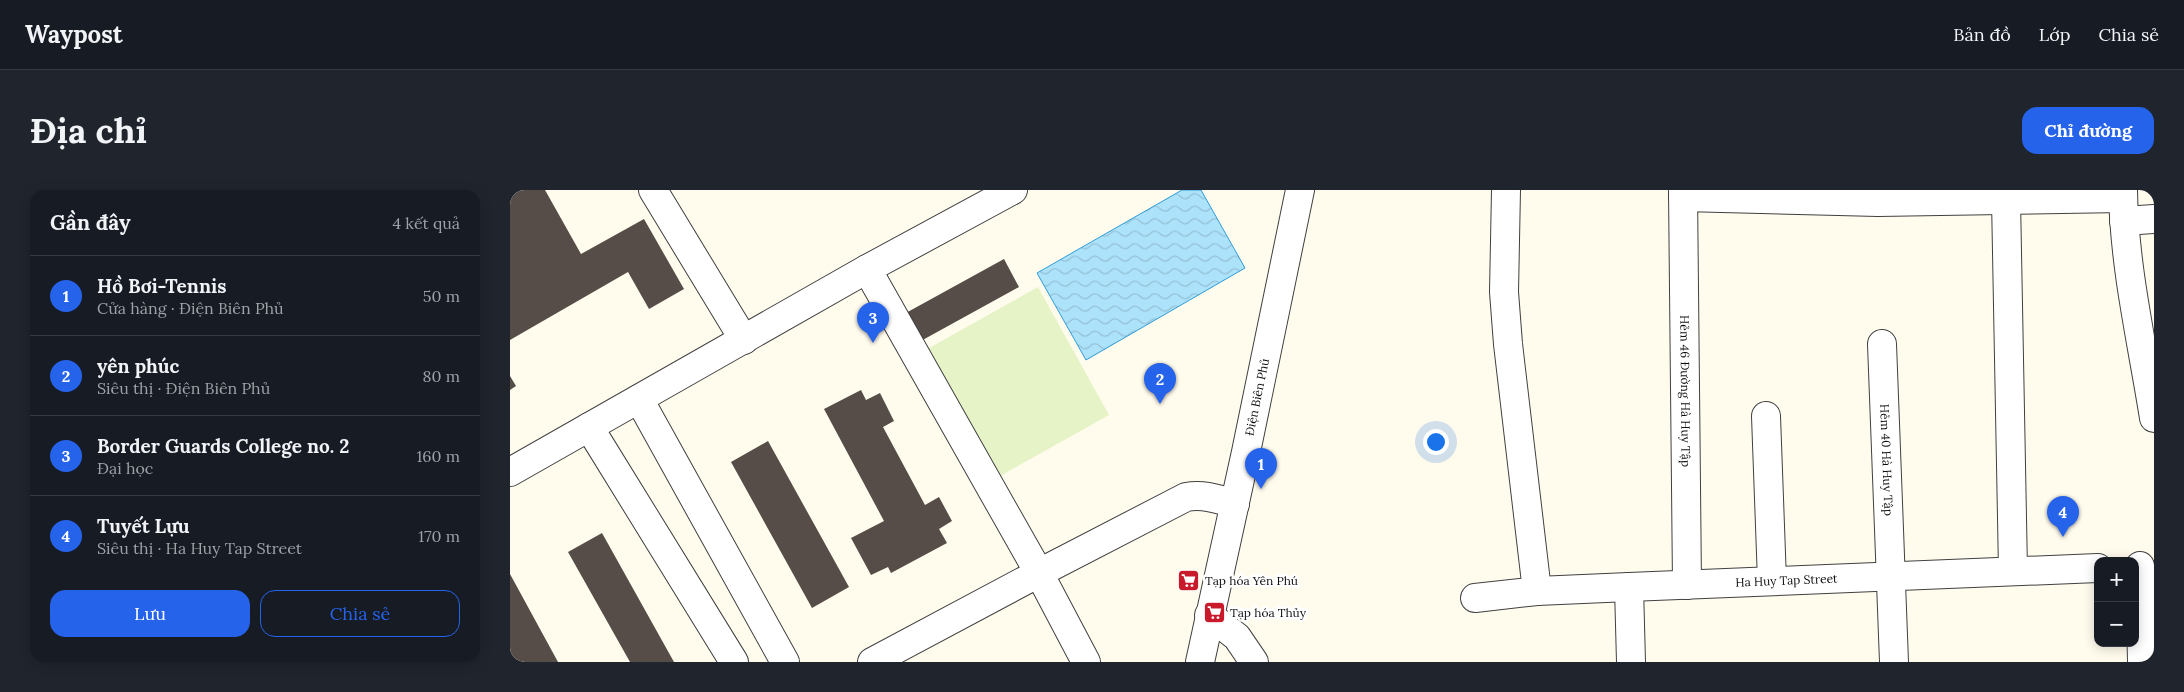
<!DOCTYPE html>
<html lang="vi">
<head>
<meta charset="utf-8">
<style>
	body { margin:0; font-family:Lora,serif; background:#20242c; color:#f1f3f6 }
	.controls { position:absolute; right:15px; bottom:15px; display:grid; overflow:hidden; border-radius:10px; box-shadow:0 2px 12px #0003 }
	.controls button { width:45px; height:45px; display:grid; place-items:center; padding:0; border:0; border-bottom:1px solid #363941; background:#171b24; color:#f1f3f6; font:25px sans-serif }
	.you { position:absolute; left:925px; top:251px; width:18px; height:18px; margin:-12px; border:4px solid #fff; border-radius:50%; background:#1a73e8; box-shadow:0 0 0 8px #1a73e833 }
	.badge { display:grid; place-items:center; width:32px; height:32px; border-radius:50%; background:#2563eb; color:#fff; font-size:16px; font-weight:700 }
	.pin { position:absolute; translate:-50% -41px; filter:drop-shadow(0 1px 2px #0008) }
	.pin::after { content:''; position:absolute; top:26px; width:18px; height:15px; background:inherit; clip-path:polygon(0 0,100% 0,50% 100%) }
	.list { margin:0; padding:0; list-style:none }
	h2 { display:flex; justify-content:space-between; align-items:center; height:65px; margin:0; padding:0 20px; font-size:21px }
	h2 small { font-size:16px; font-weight:400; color:#9ea1a6 }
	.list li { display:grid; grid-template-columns:32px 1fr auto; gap:15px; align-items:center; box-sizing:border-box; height:80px; padding:0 20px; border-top:1px solid #363941 }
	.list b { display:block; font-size:19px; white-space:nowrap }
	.list p { margin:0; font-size:16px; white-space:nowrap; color:#9ea1a6 }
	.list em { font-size:16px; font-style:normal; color:#9ea1a6 }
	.actions { display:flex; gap:10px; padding:15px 20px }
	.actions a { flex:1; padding:11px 0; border:1px solid #2563eb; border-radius:15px; text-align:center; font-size:18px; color:#2563eb }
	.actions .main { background:#2563eb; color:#fff }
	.map { position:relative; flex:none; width:1644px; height:472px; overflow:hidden; border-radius:15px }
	header { display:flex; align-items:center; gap:30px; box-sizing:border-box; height:70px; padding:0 25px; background:#171b24; border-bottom:1px solid #363941 }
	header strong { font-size:24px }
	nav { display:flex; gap:28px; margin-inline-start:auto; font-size:18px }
	.intro { display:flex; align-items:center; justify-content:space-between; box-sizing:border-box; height:120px; padding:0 30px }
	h1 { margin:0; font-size:35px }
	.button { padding:12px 22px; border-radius:15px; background:#2563eb; color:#fff; font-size:18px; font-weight:700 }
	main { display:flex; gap:30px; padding:0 30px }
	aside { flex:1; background:#171b24; border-radius:15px; box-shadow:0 2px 12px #0003 }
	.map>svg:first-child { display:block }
	.pitch { fill:#e6f3c6 }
	.water { fill:url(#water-waves); stroke:#2e9cd8 }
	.building { fill:#564d48 }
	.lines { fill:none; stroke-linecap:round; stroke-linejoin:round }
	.minor-casing { stroke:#404040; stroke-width:30 }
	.minor { stroke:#fff; stroke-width:28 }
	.labels { text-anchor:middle; stroke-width:5; stroke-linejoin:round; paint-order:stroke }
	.street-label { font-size:12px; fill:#0d0d0d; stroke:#fff }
	.poi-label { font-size:12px; fill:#0d0d0d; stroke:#fff; text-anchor:start }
</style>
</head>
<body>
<header>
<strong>Waypost</strong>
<nav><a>Bản đồ</a><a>Lớp</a><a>Chia sẻ</a></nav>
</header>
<div class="intro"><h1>Địa chỉ</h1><a class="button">Chỉ đường</a></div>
<main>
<aside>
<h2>Gần đây<small>4 kết quả</small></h2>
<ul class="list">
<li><span class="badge">1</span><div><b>Hồ Bơi-Tennis</b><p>Cửa hàng · Điện Biên Phủ</p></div><em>50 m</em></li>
<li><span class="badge">2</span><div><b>yên phúc</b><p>Siêu thị · Điện Biên Phủ</p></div><em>80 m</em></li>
<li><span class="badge">3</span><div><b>Border Guards College no. 2</b><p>Đại học</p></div><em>160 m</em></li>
<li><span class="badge">4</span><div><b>Tuyết Lựu</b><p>Siêu thị · Ha Huy Tap Street</p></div><em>170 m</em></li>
</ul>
<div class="actions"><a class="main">Lưu</a><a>Chia sẻ</a></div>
</aside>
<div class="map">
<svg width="1644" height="472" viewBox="0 0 1644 472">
	<defs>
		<pattern id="water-waves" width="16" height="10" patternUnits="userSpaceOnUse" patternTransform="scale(1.25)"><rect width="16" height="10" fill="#ade2fb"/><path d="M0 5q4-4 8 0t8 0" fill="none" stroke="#94c1d6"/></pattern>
	</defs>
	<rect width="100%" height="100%" fill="#fffbed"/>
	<path class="pitch" d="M528 97 599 225 483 290 412 162Z"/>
	<path class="water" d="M672 0H691L735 78 576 170 527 83Z"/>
	<path class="building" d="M0 0H35L71 64 134 29 174 99 139 119 118 82 0 150Z
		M494 69 509 97 409 152 394 124Z
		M0 186 6 196 0 200Z
		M351 200 356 210 370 203 384 231 373 237 415 315 429 307 442 331 429 339 437 353 381 383 378 377 361 385 341 348 374 331 314 219Z
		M258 251 339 397 302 418 221 272Z
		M92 343 164 472H120L58 362Z
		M0 384 48 472H0Z"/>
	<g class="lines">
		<defs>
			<g id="minor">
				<path d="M143 0 234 150"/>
				<path d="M996 0 994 102 998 154 1027 401"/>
				<path id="s1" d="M1173 0 1177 395"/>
				<path d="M1613 0C1614 77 1632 152 1644 228"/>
				<path d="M1173 7 1368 12 1613 8"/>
				<path d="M1496 9 1503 381"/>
				<path d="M1614 31 1644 29"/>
				<path d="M357 79 529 383 576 472"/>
				<path id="s2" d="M1372 154 1384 472"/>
				<path d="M129 209 275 472"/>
				<path d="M1256 226 1262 391"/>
				<path d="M79 237 224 472"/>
				<path d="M0 282 357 79 503 0"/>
				<path d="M1630 376 1632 472"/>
				<path d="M1119 397 1121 472"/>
				<path id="s3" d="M965 408 1027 401 1119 397 1588 378"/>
				<path d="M699 425 727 447 744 472"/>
				<path d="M362 472 529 383 676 307C694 304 708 309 725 314"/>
				<path id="s4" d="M690 472 736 262 790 0"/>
			</g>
		</defs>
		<use href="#minor" class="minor-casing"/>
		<use href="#minor" class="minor"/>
	</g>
	<defs>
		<symbol id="supermarket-square" viewBox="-11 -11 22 22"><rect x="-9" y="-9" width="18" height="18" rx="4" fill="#c81a2b" stroke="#fff"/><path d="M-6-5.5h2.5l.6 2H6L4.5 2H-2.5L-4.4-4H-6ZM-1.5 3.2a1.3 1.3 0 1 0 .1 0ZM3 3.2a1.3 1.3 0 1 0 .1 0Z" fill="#fff"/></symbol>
	</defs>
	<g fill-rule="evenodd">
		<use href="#supermarket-square" x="666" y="378" width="25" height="25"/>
		<use href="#supermarket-square" x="692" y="410" width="25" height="25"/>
	</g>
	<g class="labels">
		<g class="street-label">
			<text dy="4" stroke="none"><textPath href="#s1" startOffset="201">Hẻm 46 Đường Hà Huy Tập</textPath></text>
			<text dy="4" stroke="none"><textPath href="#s4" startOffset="271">Điện Biên Phủ</textPath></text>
			<text dy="4" stroke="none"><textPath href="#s2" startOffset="116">Hẻm 40 Hà Huy Tập</textPath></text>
			<text dy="4" stroke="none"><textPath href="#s3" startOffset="312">Ha Huy Tap Street</textPath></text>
		</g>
		<g class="poi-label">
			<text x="695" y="395">Tạp hóa Yên Phú</text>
			<text x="720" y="427">Tạp hóa Thủy</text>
		</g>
	</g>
</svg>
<div class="controls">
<button>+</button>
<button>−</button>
</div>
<div class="you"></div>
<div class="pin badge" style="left:751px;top:299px">1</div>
<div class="pin badge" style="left:650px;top:214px">2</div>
<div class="pin badge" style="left:363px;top:153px">3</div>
<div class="pin badge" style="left:1553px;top:347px">4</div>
</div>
</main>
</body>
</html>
